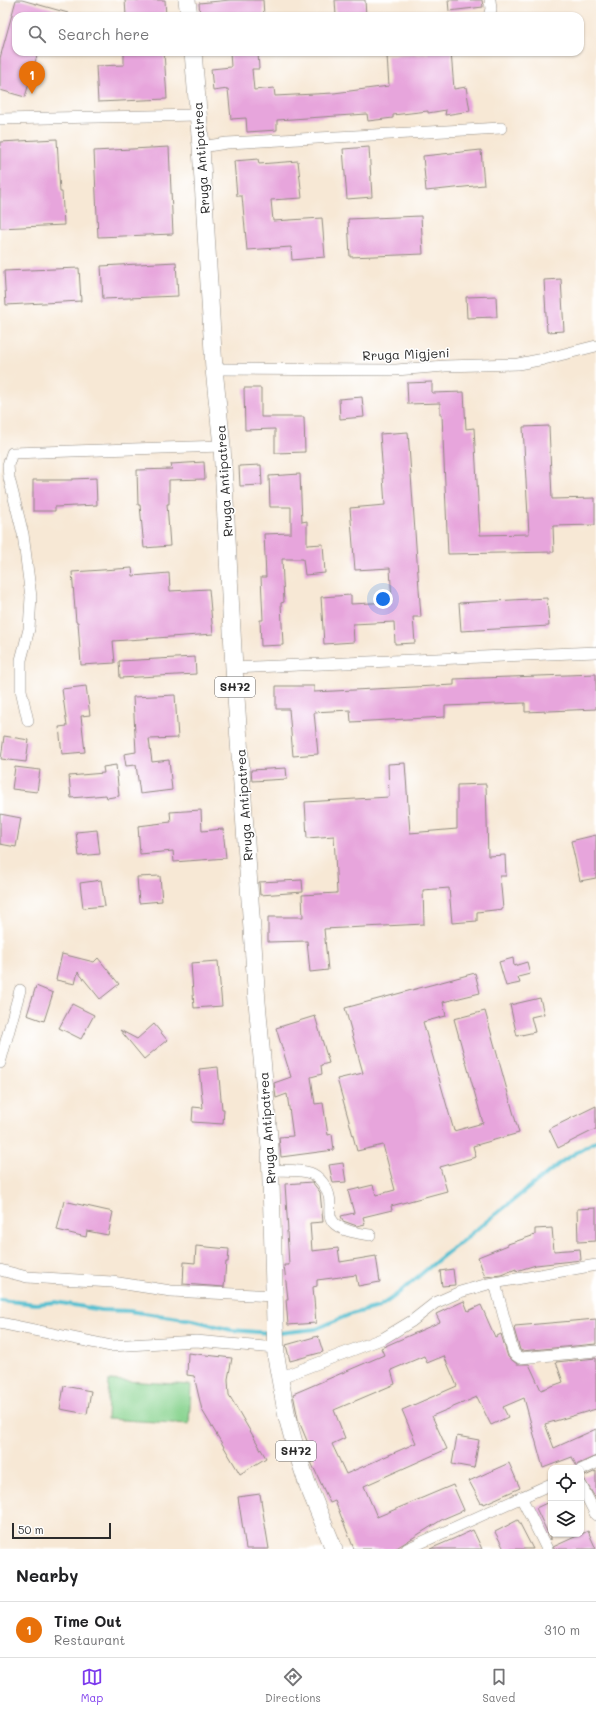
<!DOCTYPE html>
<html lang="en">
<head>
<meta charset="utf-8">
<style>
	body { margin:0; font-family:Mali,sans-serif; background:#f2f2f2; color:#202124 }
	.controls { position:absolute; right:12px; bottom:12px; display:grid; overflow:hidden; border-radius:8px; box-shadow:0 1px 3px #0004 }
	.controls button { width:36px; height:36px; display:grid; place-items:center; padding:0; border:0; border-bottom:1px solid #e0e0e0; background:#fff; color:#202124; font:20px sans-serif }
	.scale { position:absolute; left:12px; bottom:10px; width:99px; box-sizing:border-box; padding-left:4px; border:2px solid #2b2b2b; border-top:0; font-size:11px; line-height:14px; white-space:nowrap; color:#2b2b2b; -webkit-text-stroke:3px #fff; paint-order:stroke }
	.you { position:absolute; left:383px; top:599px; width:14px; height:14px; margin:-10px; border:3px solid #fff; border-radius:50%; background:#1a73e8; box-shadow:0 0 0 6px #1a73e833 }
	.badge { display:grid; place-items:center; width:26px; height:26px; border-radius:50%; background:#7c3aed; color:#fff; font-size:13px; font-weight:700 }
	.pin { position:absolute; translate:-50% -33px; filter:drop-shadow(0 1px 2px #0008) }
	.pin::after { content:''; position:absolute; top:21px; width:14px; height:12px; background:inherit; clip-path:polygon(0 0,100% 0,50% 100%) }
	.list { margin:0; padding:0; list-style:none }
	h2 { display:flex; justify-content:space-between; align-items:center; height:52px; margin:0; padding:0 16px; font-size:17px }
	h2 small { font-size:13px; font-weight:400; color:#757577 }
	.list li { display:grid; grid-template-columns:26px 1fr auto; gap:12px; align-items:center; box-sizing:border-box; height:56px; padding:0 16px; border-top:1px solid #e0e0e0 }
	.list b { display:block; font-size:15px; white-space:nowrap }
	.list p { margin:0; font-size:13px; white-space:nowrap; color:#757577 }
	.list em { font-size:13px; font-style:normal; color:#757577 }
	.icon { flex:none; width:22px; height:22px; fill:none; stroke:currentColor; stroke-width:2; stroke-linecap:round; stroke-linejoin:round }
	.map { position:relative; flex:none; width:596px; height:1549px; overflow:hidden }
	.search { position:absolute; background:#fff; box-shadow:0 1px 3px #0004; left:12px; right:12px; top:12px; height:44px; display:flex; align-items:center; gap:10px; box-sizing:border-box; padding:0 14px; border-radius:12px; color:#757577; font-size:15px }
	.sheet { height:108px; background:#fff }
	nav { display:flex; justify-content:space-around; align-items:center; box-sizing:border-box; height:56px; border-top:1px solid #e0e0e0; background:#fff; font-size:11px; color:#757577 }
	nav a { display:grid; justify-items:center; gap:2px }
	nav .on { color:#7c3aed }
	.map>svg:first-child { display:block }
	.green { fill:#8ad491; stroke:#5a805e }
	.lines { fill:none; stroke-linecap:round; stroke-linejoin:round }
	.stream { stroke:#54bfd0; stroke-width:4 }
	.building { fill:#e7a5dc; fill-rule:evenodd }
	.minor-casing { stroke:#918a80; stroke-width:12 }
	.primary-casing { stroke:#918a80; stroke-width:18 }
	.minor { stroke:#fff; stroke-width:11 }
	.primary { stroke:#fff; stroke-width:17 }
	.labels { text-anchor:middle; stroke-width:3; stroke-linejoin:round; paint-order:stroke }
	.shield { fill:#fff; stroke:#6b6b6b; stroke-width:1 }
	.shield-label { font-size:12px; font-weight:bold; fill:#2b2b2b }
	.street-label { font-size:13px; fill:#2b2b2b; stroke:#fff }
</style>
</head>
<body>
<div class="map">
<svg width="596" height="1549" viewBox="0 0 596 1549">
	<rect width="100%" height="100%" fill="#fff"/>
	<filter id="ink" filterUnits="userSpaceOnUse"><feTurbulence type="fractalNoise" baseFrequency=".025" numOctaves="2"/><feDisplacementMap in="SourceGraphic" scale="8" xChannelSelector="R" yChannelSelector="G"/><feConvolveMatrix kernelMatrix="1 2 1 2 8 2 1 2 1" color-interpolation-filters="sRGB"/></filter>
	<filter id="wash" filterUnits="userSpaceOnUse"><feTurbulence type="fractalNoise" baseFrequency=".012" numOctaves="4" result="noise"/><feDisplacementMap in="SourceGraphic" scale="16" xChannelSelector="R" yChannelSelector="G"/><feGaussianBlur stdDeviation="0.9" result="paint"/><feColorMatrix in="noise" values="0 0 0 0 0 0 0 0 0 0 0 0 0 0 0 0 0 1.4 0 .05"/><feComposite in="paint" operator="in"/></filter>
	<g filter="url(#wash)">
		<rect width="100%" height="100%" fill="#f7e8d5"/>
		<path class="green" d="M109 1380 191 1385 189 1424 107 1419Z"/>
		<g class="lines">
			<path class="stream" d="M0 1300 36 1304 56 1302 101 1310 129 1311 193 1320 231 1330 271 1333
				M279 1333 316 1329 351 1314 379 1307 395 1296 438 1260 564 1160 596 1141"/>
		</g>
		<g id="blocks">
			<path class="building" d="M16 0H22L68 13V16H16V52H38L25 97 0 90V58Z
				M125 0H165L166 16H126Z
				M230 0H263L264 16H200L199 3Z
				M335 0H365L366 16H336Z
				M448 0H482L483 7 449 11Z
				M124 52H164L167 99 98 102 96 66 124 65Z
				M230 52H258L259 69H252L254 90 274 88 275 96 334 93 389 86 387 56 428 54V52H451L454 89 466 87 470 111 445 115 446 110 428 113V111L393 115V118L368 121 367 114 277 120V130L247 132 246 118 231 119 228 89 213 91 211 69 231 67Z
				M57 139 60 192H62L64 225 0 228V142Z
				M169 147 173 234 98 237 94 151Z
				M369 147 372 197 347 199 343 149Z
				M481 150 484 185 426 191 423 156Z
				M258 159 259 164 298 161 302 198 271 200 273 221 322 218 325 257 292 260 291 247 247 250 242 196H237L234 161Z
				M421 216 423 254 350 257 348 219Z
				M176 262 178 296 103 299 101 266Z
				M79 268 81 301 6 305 4 271Z
				M561 279 564 331 547 332 544 280Z
				M496 296 497 317 467 318 466 297Z
				M432 382V393L464 392 466 429 474 428 480 535 529 534 523 427 549 426 552 499 595 498V525L553 526 554 552 448 554 442 415H440V403L408 404 407 383Z
				M244 388H261V417H304L305 452 275 453V429L245 430Z
				M362 397 364 417 340 419 339 399Z
				M408 432 421 617H413L415 643 395 644 394 622 353 624 354 642 324 644 321 597 351 595V604L392 602 390 568 355 570 350 508 385 505 380 434Z
				M204 462 205 479 169 480V504H167L170 546 144 548 140 505H138L137 470 172 469 171 464Z
				M261 465 262 485 240 486 239 466Z
				M300 474 302 522 307 521V545L323 544 325 573 305 575 303 559H282L284 602 281 603 283 645 261 646 260 620H263L261 577H266L264 534 291 533V507H270L269 476Z
				M96 478 97 505 55 507V511H33V480H72V479Z
				M132 568 133 576 169 573 170 591 209 589 213 634 113 641 115 663 81 665 78 622H76L72 572Z
				M547 598 549 626 461 631 459 603Z
				M195 657 196 674 120 678 119 661Z
				M596 674V709L525 712V703L445 706V717L351 722 350 710 314 712 318 754 293 756 289 709H276V686H314V692L454 685V679Z
				M86 686 90 715 81 716 85 752 62 754 59 727 67 726 62 689Z
				M175 695 178 738 149 739 152 762 169 760 172 790 140 794 136 765 126 766 124 754 136 752 133 697Z
				M4 736 29 740 26 762 1 759Z
				M405 763 410 833 457 829V785L486 784 488 856 505 855 506 876H500L503 909 477 912V921L452 923 449 888 423 890 424 924 324 929 328 970 310 972 307 941 268 942V917H303L302 895 337 893 334 836 307 838 305 802 389 797 388 764Z
				M116 765 119 796 107 798 106 795 71 798 69 776 104 773 103 767Z
				M15 767 40 770 37 792 12 789Z
				M286 768 287 779 252 781 251 770Z
				M201 810 202 831 223 829 226 858 174 862 173 851 140 854 138 826 171 822 170 812Z
				M0 814 21 818 16 847 0 844Z
				M97 830 100 854 79 856 76 832Z
				M596 835V878L580 881 571 841Z
				M160 876 162 901 139 903 137 877Z
				M101 880 105 906 83 908 80 883Z
				M302 880 303 892 260 895 259 882Z
				M62 954 94 962 98 958 119 984 100 999 78 972 75 984 56 980Z
				M513 958 514 966 527 962 530 974 518 977 520 983 506 986 499 962Z
				M218 961 222 1006 194 1008 191 963Z
				M475 973 480 993 443 1002 446 1016 423 1022 454 1131 483 1123 454 1019 485 1011 519 1133 473 1146 476 1157 440 1167 447 1191 391 1206 392 1210 363 1217 365 1224 357 1226 343 1221 341 1216 354 1213 348 1191 373 1185 376 1195 395 1190 383 1145 357 1151 349 1121 337 1079 363 1073 345 1008Z
				M36 986 53 993 44 1021 27 1015Z
				M540 998 544 1014 531 1017 535 1032 517 1036 510 1005Z
				M72 1004 94 1015 81 1039 59 1028Z
				M315 1016 329 1063 321 1065 322 1074 311 1077 315 1104 323 1103 328 1135 332 1134 334 1150 281 1157 279 1137 293 1136 287 1094 276 1098 274 1083 291 1077 276 1028Z
				M154 1024 167 1040 144 1059 120 1030 137 1039Z
				M218 1067 222 1109H224L223 1124 192 1122 193 1107 203 1108 199 1069Z
				M596 1106V1129L558 1148 549 1129Z
				M343 1163 346 1182 333 1183 329 1165Z
				M312 1182 320 1192 323 1222 310 1223 312 1251 338 1248 340 1262 376 1256 380 1282 358 1286 356 1275 317 1280V1286L313 1287 316 1323 288 1325 286 1299H288L284 1265H289L287 1231H288L285 1184Z
				M64 1201 113 1212 108 1235 87 1231 86 1237 57 1230Z
				M596 1208V1241L578 1242 577 1209Z
				M552 1228 554 1251 580 1249 581 1260 536 1265 516 1271V1269L501 1275 485 1277 478 1257 508 1245V1244L535 1235V1229Z
				M196 1246 229 1249 228 1262H226L224 1287 183 1284 184 1262 195 1263Z
				M453 1269 455 1285 442 1286 440 1271Z
				M464 1301 468 1311 481 1305 495 1337 501 1334 508 1357 517 1364H529L541 1390 563 1382 556 1362 596 1358V1409L545 1424 554 1448 596 1429V1456L576 1465 572 1457 543 1468 524 1398 503 1407 508 1417 491 1425 477 1397 432 1416 447 1449 364 1486 377 1517 453 1485 464 1510 443 1519 395 1549H354L335 1501 330 1503 311 1462 315 1460 298 1419 293 1394 384 1355 381 1348 440 1322 436 1314ZM424 1356 427 1363 444 1356 457 1386 402 1410 416 1443 346 1474 332 1444 345 1438 334 1410 395 1384 391 1370Z
				M596 1319V1344L522 1351 520 1350 514 1329 515 1326Z
				M318 1336 323 1352 290 1361 286 1345Z
				M188 1353 232 1358 228 1379 229 1395 266 1458 240 1474 202 1410 194 1376 187 1375Z
				M64 1386 91 1391 87 1414 60 1409Z
				M457 1436 479 1440 474 1468 452 1464Z
				M509 1463 520 1488 484 1504 483 1502 481 1503 469 1481Z
				M596 1471V1499L583 1477Z
				M260 1494 269 1549H246L238 1497Z
				M551 1501V1540L536 1508Z
				M518 1520 533 1549H504L495 1532Z
				M473 1530 482 1549H430L453 1539Z
				M588 1531 596 1549H554L553 1547Z"/>
		</g>
	</g>
	<g filter="url(#ink)">
		<use href="#blocks" fill-opacity="0" stroke="#918a80" stroke-width="1"/>
		<g class="lines">
			<defs>
				<path id="minor" d="M489 16 491 9 490 0
					M0 119 198 115
					M201 147 227 143 501 128
					M214 369 396 370 445 366 518 364 544 359 596 346
					M234 668 596 652
					M28 721 21 690V660L29 629 31 597 23 534 9 478 8 465 12 453 222 446
					M0 1063 20 990
					M270 1170C283 1171 298 1169 310 1173 319 1176 327 1187 329 1196 332 1206 326 1216 335 1224 345 1232 359 1233 370 1235
					M0 1270 27 1277 112 1282 171 1291 274 1296
					M495 1283 512 1348 514 1354 520 1358 596 1351
					M0 1323 111 1346 196 1341 276 1348
					M279 1378 384 1338 412 1321 435 1303 460 1292 488 1284 596 1265
					M581 1470 596 1463
					M581 1485 596 1515
					M521 1497 547 1549
					M407 1549 551 1484"/>
				<path id="primary" d="M187 0 189 16
					M193 52 201 147 214 369 222 446 234 668 257 1002 270 1148 276 1357 287 1417 295 1446 307 1483 334 1549"/>
			</defs>
			<use href="#minor" class="minor-casing"/>
			<use href="#primary" class="primary-casing"/>
			<use href="#minor" class="minor"/>
			<use href="#primary" class="primary"/>
		</g>
	</g>
	<g class="labels">
		<g class="shield">
			<rect x="215" y="677" width="40" height="20" rx="3"/>
			<rect x="276" y="1441" width="40" height="20" rx="3"/>
		</g>
		<g class="shield-label">
			<text x="235" y="691">SH72</text>
			<text x="296" y="1455">SH72</text>
		</g>
		<g class="street-label">
			<text transform="translate(201 158) rotate(-94)" y="5">Rruga Antipatrea</text>
			<text transform="translate(406 354) rotate(-2)" y="5">Rruga Migjeni</text>
			<text transform="translate(224 481) rotate(-94)" y="5">Rruga Antipatrea</text>
			<text transform="translate(244 805) rotate(-94)" y="5">Rruga Antipatrea</text>
			<text transform="translate(267 1128) rotate(-94)" y="5">Rruga Antipatrea</text>
		</g>
	</g>
</svg>
<div class="controls">
<button><svg class="icon" aria-label="locate" viewBox="0 0 24 24"><circle cx="12" cy="12" r="6"/><path d="M12 2v4M12 18v4M2 12h4M18 12h4"/></svg></button>
<button><svg class="icon" aria-label="layers" viewBox="0 0 24 24"><path d="M12 4l9 5-9 5-9-5zM3 14l9 5 9-5"/></svg></button>
</div>
<div class="scale">50 m</div>
<div class="you"></div>
<div class="pin badge" style="left:32px;top:94px;background:#e8710a">1</div>
<div class="search"><svg class="icon" aria-label="search" viewBox="0 0 24 24"><circle cx="10" cy="10" r="6"/><path d="M15 15l6 6"/></svg>Search here</div>
</div>
<section class="sheet">
<h2>Nearby<small></small></h2>
<ul class="list">
<li><span class="badge" style="background:#e8710a">1</span><div><b>Time Out</b><p>Restaurant</p></div><em>310 m</em></li>
</ul>
</section>
<nav>
<a class="on"><svg class="icon" aria-label="map" viewBox="0 0 24 24"><path d="M3 6l6-2 6 2 6-2v14l-6 2-6-2-6 2zM9 4v14M15 6v14"/></svg>Map</a>
<a><svg class="icon" aria-label="directions" viewBox="0 0 24 24"><path d="M12 3l9 9-9 9-9-9zM9 14v-3h6M13 9l2 2-2 2"/></svg>Directions</a>
<a><svg class="icon" aria-label="saved" viewBox="0 0 24 24"><path d="M7 4h10v16l-5-4-5 4z"/></svg>Saved</a>
</nav>
</body>
</html>
